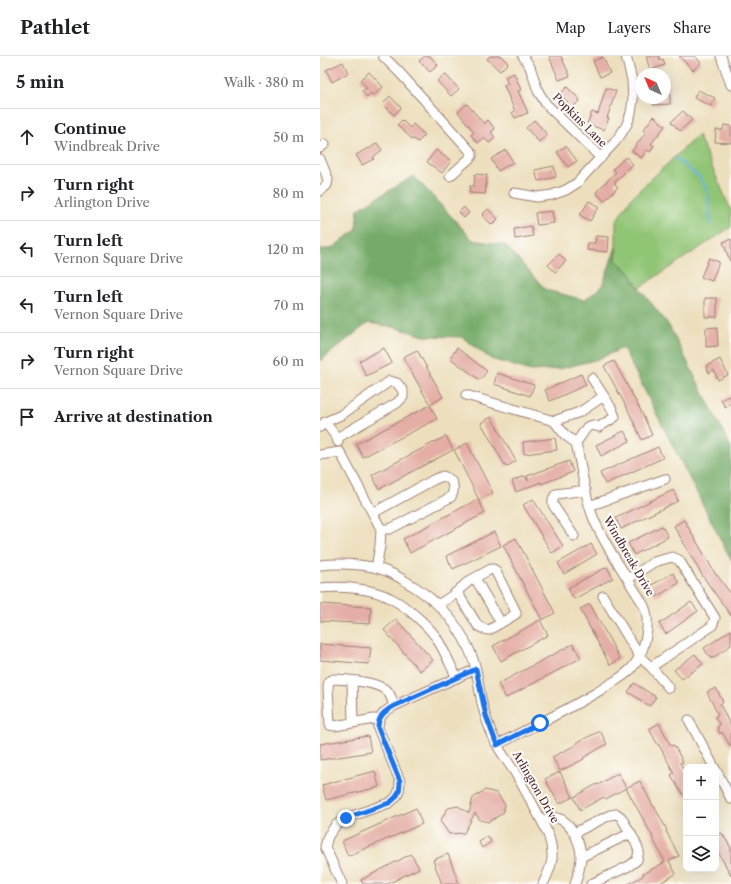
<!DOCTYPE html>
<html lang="en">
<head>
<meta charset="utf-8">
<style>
	body { margin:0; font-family:"Libre Caslon Text",serif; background:#f2f2f2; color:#202124 }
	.controls { position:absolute; right:12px; bottom:12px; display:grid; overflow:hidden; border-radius:8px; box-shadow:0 4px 16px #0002 }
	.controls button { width:36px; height:36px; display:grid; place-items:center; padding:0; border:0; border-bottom:1px solid #e0e0e0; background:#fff; color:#202124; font:20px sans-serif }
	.compass { position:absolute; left:315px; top:12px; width:36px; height:36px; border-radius:50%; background:#fff; box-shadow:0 4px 16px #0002; rotate:316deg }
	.stop { position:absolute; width:12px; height:12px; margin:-9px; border:3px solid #1a73e8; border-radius:50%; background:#fff }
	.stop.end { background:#1a73e8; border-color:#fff; box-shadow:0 1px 4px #0008 }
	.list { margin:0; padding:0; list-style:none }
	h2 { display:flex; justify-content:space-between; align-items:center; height:52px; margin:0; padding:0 16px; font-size:17px }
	h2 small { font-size:13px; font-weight:400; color:#757577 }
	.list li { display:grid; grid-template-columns:26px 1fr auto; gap:12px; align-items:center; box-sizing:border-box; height:56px; padding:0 16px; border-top:1px solid #e0e0e0 }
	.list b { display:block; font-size:15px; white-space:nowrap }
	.list p { margin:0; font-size:13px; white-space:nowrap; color:#757577 }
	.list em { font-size:13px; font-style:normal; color:#757577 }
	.icon { flex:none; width:22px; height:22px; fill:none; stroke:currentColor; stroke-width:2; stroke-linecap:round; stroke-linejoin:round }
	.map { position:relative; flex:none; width:411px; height:828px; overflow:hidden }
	header { display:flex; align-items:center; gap:24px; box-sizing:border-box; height:56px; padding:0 20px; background:#fff; border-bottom:1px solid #e0e0e0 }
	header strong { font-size:19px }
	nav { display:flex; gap:22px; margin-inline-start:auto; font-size:14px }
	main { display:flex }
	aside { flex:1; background:#fff }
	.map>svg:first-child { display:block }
	.green { fill:#91c576; stroke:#6e7250 }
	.forest { fill:#74aa67; stroke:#5f6449 }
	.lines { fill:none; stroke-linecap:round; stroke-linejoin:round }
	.stream { stroke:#68b5e2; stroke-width:2 }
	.building { fill:#e4ada5 }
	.minor-casing { stroke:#9c7f74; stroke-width:11 }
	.minor { stroke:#fff; stroke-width:9 }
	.route { stroke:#1a73e8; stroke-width:5 }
	.labels { text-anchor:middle; stroke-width:4; stroke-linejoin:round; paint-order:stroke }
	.street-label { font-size:11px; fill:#4a1f2b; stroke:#fdfcf7 }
</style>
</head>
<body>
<header>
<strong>Pathlet</strong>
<nav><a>Map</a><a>Layers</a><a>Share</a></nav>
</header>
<main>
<aside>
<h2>5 min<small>Walk · 380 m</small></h2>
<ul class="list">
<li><svg class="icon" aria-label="ahead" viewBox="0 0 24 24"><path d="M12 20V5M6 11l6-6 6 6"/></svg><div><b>Continue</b><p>Windbreak Drive</p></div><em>50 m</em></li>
<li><svg class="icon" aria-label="right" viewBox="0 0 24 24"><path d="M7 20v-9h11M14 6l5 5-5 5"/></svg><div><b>Turn right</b><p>Arlington Drive</p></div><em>80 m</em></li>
<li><svg class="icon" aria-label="left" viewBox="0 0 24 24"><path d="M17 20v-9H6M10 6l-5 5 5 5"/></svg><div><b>Turn left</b><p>Vernon Square Drive</p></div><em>120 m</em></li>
<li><svg class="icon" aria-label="left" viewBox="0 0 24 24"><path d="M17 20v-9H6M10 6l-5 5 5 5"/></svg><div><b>Turn left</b><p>Vernon Square Drive</p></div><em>70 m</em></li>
<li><svg class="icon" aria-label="right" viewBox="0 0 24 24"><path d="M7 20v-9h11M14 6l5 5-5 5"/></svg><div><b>Turn right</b><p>Vernon Square Drive</p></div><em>60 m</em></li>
<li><svg class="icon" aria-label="arrive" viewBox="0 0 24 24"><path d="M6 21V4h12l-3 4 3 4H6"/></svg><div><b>Arrive at destination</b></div></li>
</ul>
</aside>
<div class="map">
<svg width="411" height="828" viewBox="0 0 411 828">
	<rect width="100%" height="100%" fill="#fdfcf7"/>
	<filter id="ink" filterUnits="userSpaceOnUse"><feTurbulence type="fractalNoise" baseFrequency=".025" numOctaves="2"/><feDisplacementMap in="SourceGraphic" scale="8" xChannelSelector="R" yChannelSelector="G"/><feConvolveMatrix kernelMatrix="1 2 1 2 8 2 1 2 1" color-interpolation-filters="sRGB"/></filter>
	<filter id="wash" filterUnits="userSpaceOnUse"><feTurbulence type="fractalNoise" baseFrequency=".012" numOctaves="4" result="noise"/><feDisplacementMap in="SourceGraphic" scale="16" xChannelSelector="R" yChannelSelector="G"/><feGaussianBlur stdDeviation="0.9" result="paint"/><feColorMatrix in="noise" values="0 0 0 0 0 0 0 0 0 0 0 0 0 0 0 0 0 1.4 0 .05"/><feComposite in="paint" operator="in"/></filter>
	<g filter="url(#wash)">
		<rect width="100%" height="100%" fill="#eddfbd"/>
		<path class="green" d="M378 79 411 154V171L319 232 310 217 296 204V165L312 141Z"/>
		<path class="forest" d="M94 120 153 184 185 189 226 234 265 244 282 230 296 191V204L310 217 319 232 348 268 411 391V504L303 292 278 303 240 313 211 315 171 303 142 281 104 280 74 271 48 267 0 305V193H11L36 174 38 153Z"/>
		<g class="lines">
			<path class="stream" d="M355 102 379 121 384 129 388 136 389 153 391 168"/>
		</g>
		<g id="blocks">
			<path class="building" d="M105 0H110L118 9 110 16 99 5Z
				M170 0H181L188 7 180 15 167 3Z
				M229 0H241L250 20 239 24Z
				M326 0H339L340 4 343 3 345 9 330 14Z
				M359 0H375L381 7 373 14Z
				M283 1 290 17 280 21 273 5Z
				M23 6 28 17 12 26 6 14Z
				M49 16 63 31 53 40 51 37 47 41 42 35 47 32 40 24Z
				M194 17 201 34 198 35 208 57 195 62 192 56 195 55 184 30 188 28 185 21Z
				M125 18 139 33 131 40 117 25Z
				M345 25H350V48L333 49V42H345Z
				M247 31 260 44 252 52 247 47 248 46 240 38Z
				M286 32 296 35 287 62H289L284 74 267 68 272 56 278 58Z
				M378 34 395 42 391 50 374 42Z
				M70 40 81 52 74 59 63 48Z
				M147 48 164 68 168 64 175 73 171 76 175 82 169 87 164 82 158 87 151 79 154 76 138 56Z
				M363 55 372 64 360 75 351 66Z
				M334 60 345 70 331 88 334 90 330 96 327 94 321 102 312 95 326 76 323 74Z
				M82 64 90 72 93 68 105 79 98 86 94 83 93 84 77 69Z
				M214 64 226 77 227 79 219 86 206 72Z
				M404 69 411 70V87L395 86 396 74H403Z
				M57 87 62 94 53 101 54 103 42 109 36 99 48 92 49 93Z
				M246 90 257 105 248 111 237 96Z
				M116 94 131 105 122 117 107 106Z
				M186 94 193 106 178 115 171 103Z
				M306 101 313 108 294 127 298 131 284 145 276 136 296 116 293 113Z
				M234 110 236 121 218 125 215 114Z
				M155 118 167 119 165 138 149 137 150 130H154Z
				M269 145 279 151 270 165 260 159Z
				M144 151 149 157 144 162 139 156Z
				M168 153 178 163 172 169 162 159Z
				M232 155 234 167 217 169 215 157Z
				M211 170 213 180 195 183 194 173Z
				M276 180 289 181 288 196 267 194 268 187H275Z
				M411 183V205H410L403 186Z
				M239 198 246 205 235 216 228 209Z
				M389 202 399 206 392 225 381 221Z
				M385 242H397V261H385Z
				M397 271 398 290 386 291V272Z
				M64 292 72 307 46 320 39 305Z
				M137 292 167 315 160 324 130 302Z
				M97 294 123 341 110 349 83 301Z
				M400 303 408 319 398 324 394 314 389 317 386 310Z
				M294 305 322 357 332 379 322 384 308 354 284 310Z
				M177 317 214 329 210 340 174 328Z
				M261 318 266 329 230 345 225 334Z
				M411 339V347L405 351 401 344Z
				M110 349 117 363 43 401 36 388Z
				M171 361 196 405 186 411 161 367Z
				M304 375 310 385 281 400 276 389Z
				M126 380 133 394 59 433 52 419Z
				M235 382 237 394 204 398 203 386Z
				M147 387 173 437 159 444 134 394Z
				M338 391 343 402 285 428 280 417Z
				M249 405 253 416 221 428V426L196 436 192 425 205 420 208 425 207 420Z
				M353 434 358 445 301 473 296 462Z
				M158 443 165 457 90 497 83 483Z
				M213 443 243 490 232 497 203 449Z
				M364 464 396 519H397L411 538V560L382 519 354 470Z
				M342 470 348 481 314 499 308 487Z
				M174 476 181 490 133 513 126 500Z
				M196 482 235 557 222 564 183 489Z
				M271 488 277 498 244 518 238 507Z
				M287 511 293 522 254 543 248 532Z
				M353 517 359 527 336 541 330 530Z
				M371 546 378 555 346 578 339 568Z
				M0 548 51 551 50 568 0 565Z
				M270 548 300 603 290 609 260 553Z
				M76 563 113 604 100 615 64 574Z
				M220 564 228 579 181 605 173 590Z
				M411 574V589L393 602H390L384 592Z
				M0 588 51 592 49 608 0 604Z
				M253 588 261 602 186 642 178 628Z
				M375 598 383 608 362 623 354 614Z
				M314 627 336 641 330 650 308 636Z
				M396 632 403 646 400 648 411 671V691L402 676 400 678 397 671 400 669 395 661 398 659 387 636Z
				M339 667 351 690 354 689 363 706 360 707 366 717V743L361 735H360L351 719 354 717 339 689H338L329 673Z
				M280 675 287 688 263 702 264 703 240 715 232 701 256 689V687Z
				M48 680 51 696 0 704V688Z
				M55 715 59 731 6 744 2 729Z
				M240 716 253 741 239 748 225 723Z
				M298 717 306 732 286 743 284 741 260 754 254 741 277 728 278 729Z
				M320 725 333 750H334L347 774 346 775 359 800 349 805 356 818 338 828H308L323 820V818L345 806 332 781H333L306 732Z
				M165 734 177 737 185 749 183 757 169 766 160 764 155 757 144 777 129 778 120 765 128 752 138 750 149 757 153 742Z
				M96 752 102 768 28 800 22 785Z
				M402 777 411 792V819L398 796 396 798V780Z
				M168 780 171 786 162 792 159 786Z
				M91 798 99 812 68 828H43L41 824Z
				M128 798 139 828H122L113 804Z"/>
		</g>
	</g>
	<g filter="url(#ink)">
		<use href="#blocks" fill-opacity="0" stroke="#9c7f74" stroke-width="1"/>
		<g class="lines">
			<defs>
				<path id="minor" d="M63 0 80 17 152 97V100L150 102 130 120
					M203 0 210 11 218 35 226 48 281 102
					M401 0 411 29
					M0 92 5 88
					M0 103 8 123 7 129 0 135
					M194 137 217 141 232 139 246 134 257 127 295 86 301 78 307 68 311 57 313 44 312 24 306 0
					M146 339 234 365 260 356 284 340
					M234 365 245 379 256 387
					M5 366 17 382 18 386
					M0 371 5 366 21 359 70 325 77 327 83 335V341L77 347 17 382
					M256 387 267 371 273 369 279 371 295 361 292 353 272 322
					M0 399 20 396 61 473 60 490 56 512
					M269 450 345 423
					M53 457 115 423 123 420C124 420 129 423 129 423 135 428 134 436 131 441L70 473H61
					M254 480 233 449V443L236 438 266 434
					M0 509C17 507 41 508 57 512 67 515 76 519 85 525 117 543 142 570 154 606 158 619 159 633 162 647 165 661 170 674 176 687 181 697 188 706 194 715 203 730 211 745 219 760 227 774 233 787 232 803 231 812 227 820 223 828
					M155 522 181 567
					M308 523 334 506 352 501 359 504 395 562 392 570 331 611
					M0 532C21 530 53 532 72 543 81 548 89 554 97 561 104 567 110 573 116 581 124 594 130 608 137 622
					M283 540 320 601 331 611 349 632
					M118 549 133 539 149 525 171 513H173L175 514 196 556V558L169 574 164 573 158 570 137 536
					M32 625 33 667
					M59 664 54 663 15 670 10 669 8 632 9 625 14 623C28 624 56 625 67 635 71 638 72 645 74 650
					M369 664 394 711
					M177 689C211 671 246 655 279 635 290 628 302 622 311 613 324 599 332 568 324 550 321 544 317 538 313 532 300 509 283 487 273 461 264 438 262 412 256 387
					M396 714 411 743
					M222 765C227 763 232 761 237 762 251 765 261 788 261 800 261 809 258 819 255 828
					M254 777 290 759 297 758 301 761 315 785 319 795 317 804 309 810 271 828
					M261 801 311 777
					M22 828 5 791 8 780 16 769 26 762 69 747C78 741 80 736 80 725L58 672C58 660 65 655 74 650L156 613"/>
			</defs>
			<use href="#minor" class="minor-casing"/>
			<use href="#minor" class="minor"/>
		</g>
	</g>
	<g class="lines" filter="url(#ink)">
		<path class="route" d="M26 762 69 747C78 741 80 736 80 725L58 672C58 660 65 655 74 650L156 613 166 660 177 689 220 667"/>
	</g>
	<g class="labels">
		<g class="street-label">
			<text transform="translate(260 64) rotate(45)" y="4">Popkins Lane</text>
			<text transform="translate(309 500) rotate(60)" y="4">Windbreak Drive</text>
			<text transform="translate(216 731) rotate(60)" y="4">Arlington Drive</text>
		</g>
	</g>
</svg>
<div class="controls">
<button>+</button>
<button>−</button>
<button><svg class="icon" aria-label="layers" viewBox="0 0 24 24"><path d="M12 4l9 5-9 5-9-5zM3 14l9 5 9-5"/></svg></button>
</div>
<svg class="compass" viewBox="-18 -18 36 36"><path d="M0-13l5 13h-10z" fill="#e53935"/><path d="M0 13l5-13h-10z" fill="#757577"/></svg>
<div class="stop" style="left:220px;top:667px"></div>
<div class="stop end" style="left:26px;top:762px"></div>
</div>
</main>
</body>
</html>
